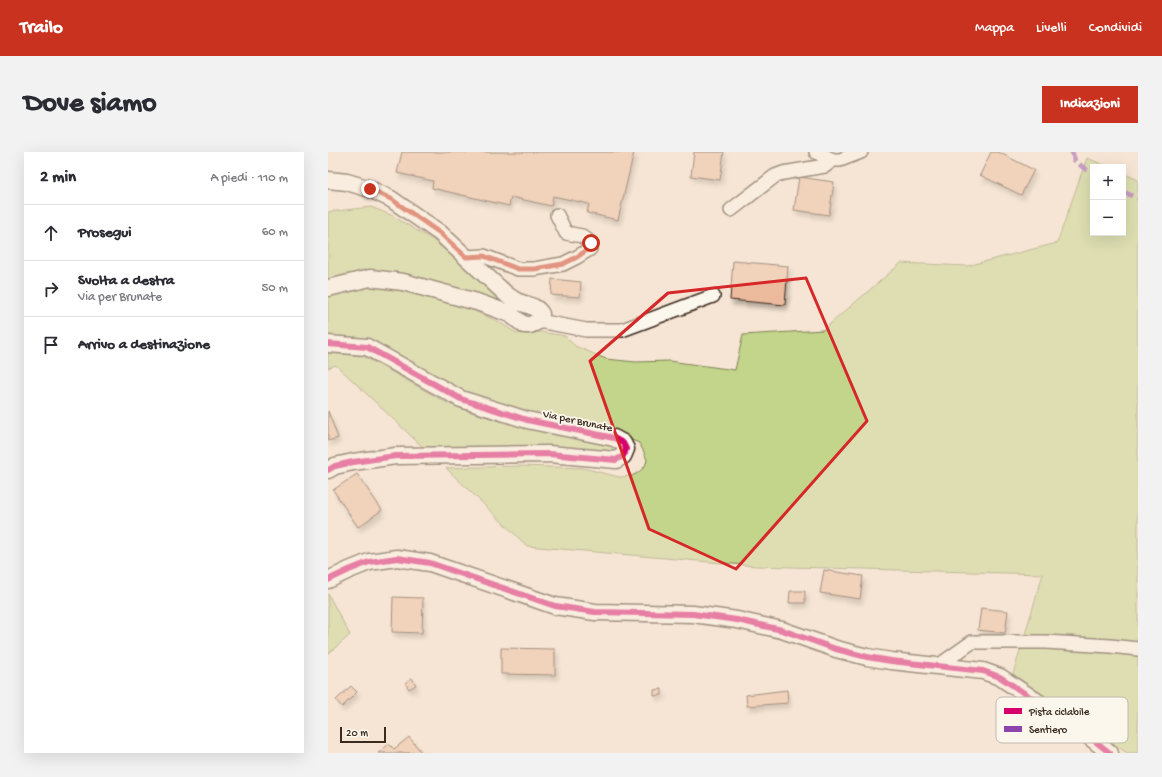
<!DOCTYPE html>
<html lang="it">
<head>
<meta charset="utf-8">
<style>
	body { margin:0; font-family:"Gochi Hand",sans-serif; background:#f2f2f3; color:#2b2b33 }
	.controls { position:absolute; right:12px; top:12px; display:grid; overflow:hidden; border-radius:0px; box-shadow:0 4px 16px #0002 }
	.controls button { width:36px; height:36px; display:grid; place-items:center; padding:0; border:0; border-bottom:1px solid #e1e1e2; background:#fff; color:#2b2b33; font:20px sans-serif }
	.scale { position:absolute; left:12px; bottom:10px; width:46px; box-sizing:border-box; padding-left:4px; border:2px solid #3b2a1e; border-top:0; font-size:11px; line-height:14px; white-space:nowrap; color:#3b2a1e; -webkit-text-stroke:3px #fbf7ec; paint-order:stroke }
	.stop { position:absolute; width:12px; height:12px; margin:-9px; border:3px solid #c8321e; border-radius:50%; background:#fff }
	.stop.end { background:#c8321e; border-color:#fff; box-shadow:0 1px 4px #0008 }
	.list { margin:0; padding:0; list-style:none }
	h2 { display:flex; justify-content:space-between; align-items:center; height:52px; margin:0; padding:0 16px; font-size:17px }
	h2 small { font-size:13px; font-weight:400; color:#7c7c81 }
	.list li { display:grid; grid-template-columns:26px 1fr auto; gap:12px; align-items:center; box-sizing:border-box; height:56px; padding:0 16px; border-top:1px solid #e1e1e2 }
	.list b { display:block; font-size:15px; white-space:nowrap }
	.list p { margin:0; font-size:13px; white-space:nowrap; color:#7c7c81 }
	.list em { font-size:13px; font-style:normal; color:#7c7c81 }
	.icon { flex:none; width:22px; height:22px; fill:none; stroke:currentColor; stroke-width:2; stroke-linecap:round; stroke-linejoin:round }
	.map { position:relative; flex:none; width:810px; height:601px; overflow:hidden; border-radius:0px }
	header { display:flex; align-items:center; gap:24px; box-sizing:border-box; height:56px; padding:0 20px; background:#c8321e; color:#fff }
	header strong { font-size:19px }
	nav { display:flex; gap:22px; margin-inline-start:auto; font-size:14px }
	.intro { display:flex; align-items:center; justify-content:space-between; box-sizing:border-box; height:96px; padding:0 24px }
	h1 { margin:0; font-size:28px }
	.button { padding:10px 18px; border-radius:0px; background:#c8321e; color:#fff; font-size:14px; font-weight:700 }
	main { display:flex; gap:24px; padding:0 24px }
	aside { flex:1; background:#fff; border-radius:0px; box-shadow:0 4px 16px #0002 }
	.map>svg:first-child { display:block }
	.green { fill:#c2d58a; stroke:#7e8054 }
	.building { fill:#ecba9d; stroke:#3b2a1e; filter:url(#shadow) }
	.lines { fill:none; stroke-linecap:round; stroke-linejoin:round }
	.minor-casing { stroke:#3b2a1e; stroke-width:16 }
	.tertiary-casing { stroke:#3b2a1e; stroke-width:19 }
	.minor { stroke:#fbf7ec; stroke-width:13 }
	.tertiary { stroke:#fbf7ec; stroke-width:16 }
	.quiet { stroke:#8e44ad; stroke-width:5; stroke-dasharray:10 5; stroke-linecap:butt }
	.cycleway-casing { stroke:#fbf7ec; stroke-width:8 }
	.cycleway { stroke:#d6006c; stroke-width:6 }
	.route { stroke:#c8321e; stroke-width:5 }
	.marked { fill:none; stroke:#d62828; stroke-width:3; stroke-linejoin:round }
	.labels { text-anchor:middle; stroke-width:3.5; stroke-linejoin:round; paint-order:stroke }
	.street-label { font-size:11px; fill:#3b2a1e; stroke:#fbf7ec }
	.key { fill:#fbf7ec; stroke:#c1baae; stroke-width:1 }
	.key-label { font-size:11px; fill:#3b2a1e }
</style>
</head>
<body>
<header>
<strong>Trailo</strong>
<nav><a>Mappa</a><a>Livelli</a><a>Condividi</a></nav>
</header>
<div class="intro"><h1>Dove siamo</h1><a class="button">Indicazioni</a></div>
<main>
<aside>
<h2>2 min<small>A piedi · 110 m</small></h2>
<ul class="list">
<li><svg class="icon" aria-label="ahead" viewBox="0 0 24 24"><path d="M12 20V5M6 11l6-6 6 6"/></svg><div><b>Prosegui</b></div><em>60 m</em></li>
<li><svg class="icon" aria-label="right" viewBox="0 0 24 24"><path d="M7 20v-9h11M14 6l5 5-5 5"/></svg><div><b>Svolta a destra</b><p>Via per Brunate</p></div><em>50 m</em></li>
<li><svg class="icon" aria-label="arrive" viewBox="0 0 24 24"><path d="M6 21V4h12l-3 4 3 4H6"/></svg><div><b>Arrivo a destinazione</b></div></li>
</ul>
</aside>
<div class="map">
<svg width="810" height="601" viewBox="0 0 810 601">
	<defs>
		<filter id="shadow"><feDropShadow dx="2.5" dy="4.5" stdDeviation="2" flood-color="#0004"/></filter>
	</defs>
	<rect width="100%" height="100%" fill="#f6e5d4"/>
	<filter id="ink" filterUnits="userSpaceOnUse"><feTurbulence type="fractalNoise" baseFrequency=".025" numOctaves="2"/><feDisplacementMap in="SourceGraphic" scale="8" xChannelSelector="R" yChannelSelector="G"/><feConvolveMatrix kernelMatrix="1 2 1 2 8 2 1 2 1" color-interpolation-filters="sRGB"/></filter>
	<g filter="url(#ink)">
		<path class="green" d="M759 6 781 15H765V81H795V21L810 28V601H799L685 522 715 422 428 414 199 394 118 316 192 314 255 316 291 325 304 324 311 320 317 314 319 308 316 300 311 291 299 286 228 271 136 244 0 185V141L44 133 74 136 147 159 171 170 188 181 199 182 213 180 237 184 247 194 278 207 308 210 341 209 407 218 415 183 495 178 573 111 639 114 729 91Z
			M43 55 63 63 105 88 184 154 78 125 0 132V60Z
			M0 201 35 204 121 252C170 272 228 280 280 290L287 296 286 302 100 300 8 213 0 216Z
			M0 442 22 483 0 502Z"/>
		<path class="building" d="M74 0H306L290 68 259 61 261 52 225 44 223 54 183 45 181 54 104 36 105 29 69 21Z
			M366 0H396L392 28 363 24Z
			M663 0H670L706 18 693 43 652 23Z
			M471 25 506 30 501 63 466 58Z
			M405 109 460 114 457 153 402 148Z
			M224 127 253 130 252 145 223 143Z
			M0 259 10 286 0 289Z
			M29 322 54 358 30 375 5 338Z
			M496 418 535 424 532 447 492 441Z
			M462 439H477V451H461Z
			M65 445 95 446 94 481 64 480Z
			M653 456 680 459 677 481 650 478Z
			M173 496 227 497V523L173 522Z
			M84 526 88 533 81 537 77 531Z
			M23 534 29 540 14 555 8 548Z
			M334 537V543L326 544V538Z
			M459 538 460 551 419 554 418 543Z
			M81 585 94 601H50L61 592 66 597Z"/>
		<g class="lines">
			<defs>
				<path id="minor" d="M488 0 505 8H512L533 0
					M403 58 447 24 455 21 497 14 505 8
					M138 105 156 104 190 117H206L235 112 249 105 262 97 263 91 254 84 238 81 229 63
					M211 169 258 178H294L385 144
					M610 514 644 490H718L782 494 810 497"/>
				<path id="tertiary" d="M0 28 19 30 42 37 63 47 112 81 179 143C182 145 185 147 188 149 197 153 208 153 213 162L211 169 202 173H196L182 162 149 150 75 130 42 126 0 136
					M0 192 39 195 133 247 199 268 286 286 295 291 298 297 295 304 288 308 221 302 68 304 25 310 7 314 0 318
					M0 428 21 418 41 410 69 406 102 411 227 454 267 460 365 462 409 468 454 478 508 497 539 505 563 509 655 519 672 525 758 582 782 601"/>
			</defs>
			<use href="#minor" class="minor-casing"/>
			<use href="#tertiary" class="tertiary-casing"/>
			<use href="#minor" class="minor"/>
			<use href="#tertiary" class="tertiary"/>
			<path class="quiet" d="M744 0 747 9 765 23
				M795 40 810 46"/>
			<defs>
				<path id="cycleway" d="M0 192 39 195 133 247 199 268 286 286 295 291 298 297 295 304 288 308 221 302 68 304 25 310 7 314 0 318
					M0 428 21 418 41 410 69 406 102 411 227 454 267 460 365 462 409 468 454 478 508 497 539 505 563 509 655 519 672 525 758 582 782 601"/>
			</defs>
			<use href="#cycleway" class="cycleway-casing"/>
			<use href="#cycleway" class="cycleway"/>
		</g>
	</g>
	<g class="lines" filter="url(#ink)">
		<path class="route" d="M42 37 63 47 112 81 138 105 156 104 190 117H206L235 112 249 105 262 96 263 91"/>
	</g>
	<path d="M0 0H810V601H0ZM478 126 539 269 408 417 321 377 262 209 340 141Z" fill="#f6e5d4" fill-opacity=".55" fill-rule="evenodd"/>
	<path class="marked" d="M478 126 539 269 408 417 321 377 262 209 340 141Z"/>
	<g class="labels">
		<g class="street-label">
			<text transform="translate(250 268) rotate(12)" y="4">Via per Brunate</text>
		</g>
	</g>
	<rect x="668" y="545" width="132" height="46" rx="6" class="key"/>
	<rect x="676" y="556" width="18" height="6" fill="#d6006c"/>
	<rect x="676" y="574" width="18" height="6" fill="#8e44ad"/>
	<g class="key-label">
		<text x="701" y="563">Pista ciclabile</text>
		<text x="701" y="581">Sentiero</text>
	</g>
</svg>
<div class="controls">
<button>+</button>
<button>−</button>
</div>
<div class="scale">20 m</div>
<div class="stop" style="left:263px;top:91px"></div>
<div class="stop end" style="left:42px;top:37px"></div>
</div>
</main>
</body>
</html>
